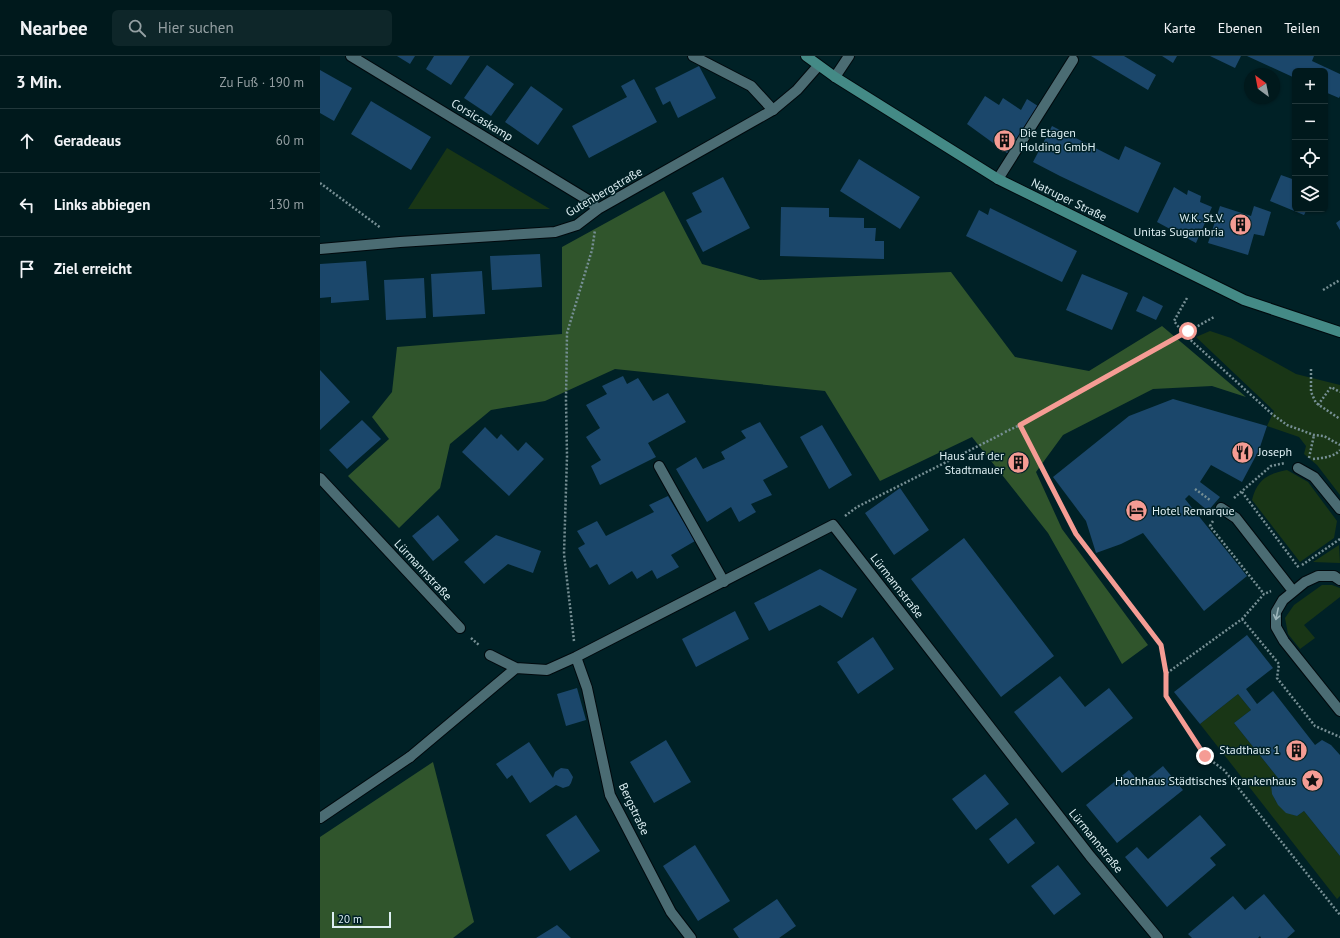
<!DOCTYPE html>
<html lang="de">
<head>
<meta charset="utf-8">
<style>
	body { margin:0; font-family:"PT Sans",sans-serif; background:#0e2629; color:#f1f3f6 }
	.controls { position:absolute; right:12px; top:12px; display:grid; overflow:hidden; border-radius:6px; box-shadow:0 1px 3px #0004 }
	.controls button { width:36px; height:36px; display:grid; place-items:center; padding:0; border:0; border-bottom:1px solid #22383b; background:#00191c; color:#f1f3f6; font:20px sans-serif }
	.compass { position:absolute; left:924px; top:12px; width:36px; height:36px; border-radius:50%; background:#00191c; box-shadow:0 1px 3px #0004; rotate:328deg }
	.scale { position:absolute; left:12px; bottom:10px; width:59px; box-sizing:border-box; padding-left:4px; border:2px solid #ddeff3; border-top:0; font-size:11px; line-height:14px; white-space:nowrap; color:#ddeff3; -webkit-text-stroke:3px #002126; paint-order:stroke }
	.stop { position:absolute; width:12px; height:12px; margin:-9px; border:3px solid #f59c94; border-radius:50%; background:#fff }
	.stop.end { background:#f59c94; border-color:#fff; box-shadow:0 1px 4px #0008 }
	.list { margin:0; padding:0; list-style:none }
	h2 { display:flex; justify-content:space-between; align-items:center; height:52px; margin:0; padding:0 16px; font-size:17px }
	h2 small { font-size:13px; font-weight:400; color:#95a0a3 }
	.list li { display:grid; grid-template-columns:26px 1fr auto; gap:12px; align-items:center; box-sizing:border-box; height:64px; padding:0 16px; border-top:1px solid #22383b }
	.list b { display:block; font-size:15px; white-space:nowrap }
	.list em { font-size:13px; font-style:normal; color:#95a0a3 }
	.icon { flex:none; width:22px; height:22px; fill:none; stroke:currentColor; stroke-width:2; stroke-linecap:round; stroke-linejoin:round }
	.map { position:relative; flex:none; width:1020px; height:882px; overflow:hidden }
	header { display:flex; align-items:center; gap:24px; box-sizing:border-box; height:56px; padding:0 20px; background:#00191c; border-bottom:1px solid #22383b }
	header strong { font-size:19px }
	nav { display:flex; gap:22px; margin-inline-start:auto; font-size:14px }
	.search { width:280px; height:36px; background:#0e2629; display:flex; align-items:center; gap:10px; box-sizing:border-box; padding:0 14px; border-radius:6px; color:#95a0a3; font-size:15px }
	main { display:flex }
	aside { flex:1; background:#00191c }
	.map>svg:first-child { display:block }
	.green { fill:#193616 }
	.forest { fill:#30552c }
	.building { fill:#1b476b }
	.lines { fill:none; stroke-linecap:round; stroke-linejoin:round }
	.service-casing { stroke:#00090d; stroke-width:12 }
	.minor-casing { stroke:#00090d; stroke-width:12 }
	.secondary-casing { stroke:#00090d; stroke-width:12 }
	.path { stroke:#768f94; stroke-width:2.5; stroke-dasharray:2 2; stroke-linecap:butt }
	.service { stroke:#4b6c73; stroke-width:10 }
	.minor { stroke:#4b6c73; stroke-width:10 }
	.secondary { stroke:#448a86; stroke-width:10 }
	.oneway { stroke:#9bb4b9 }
	.route { stroke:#f59c94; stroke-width:5 }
	.labels { text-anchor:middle; stroke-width:3; stroke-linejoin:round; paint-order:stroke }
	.street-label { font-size:12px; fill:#ddeff3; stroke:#002126 }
	.poi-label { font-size:12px; fill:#ddeff3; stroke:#002126; text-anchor:end }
</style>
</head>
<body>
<header>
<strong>Nearbee</strong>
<div class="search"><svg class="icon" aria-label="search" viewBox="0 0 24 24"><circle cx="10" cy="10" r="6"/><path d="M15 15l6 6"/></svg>Hier suchen</div>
<nav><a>Karte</a><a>Ebenen</a><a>Teilen</a></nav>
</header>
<main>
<aside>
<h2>3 Min.<small>Zu Fuß · 190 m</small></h2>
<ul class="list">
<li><svg class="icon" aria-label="ahead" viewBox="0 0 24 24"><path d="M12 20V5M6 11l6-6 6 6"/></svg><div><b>Geradeaus</b></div><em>60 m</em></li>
<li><svg class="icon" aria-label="left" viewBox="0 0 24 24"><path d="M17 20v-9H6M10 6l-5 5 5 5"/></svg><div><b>Links abbiegen</b></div><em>130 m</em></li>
<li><svg class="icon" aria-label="arrive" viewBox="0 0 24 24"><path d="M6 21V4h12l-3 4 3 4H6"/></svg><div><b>Ziel erreicht</b></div></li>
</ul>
</aside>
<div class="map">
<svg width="1020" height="882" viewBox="0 0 1020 882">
	<rect width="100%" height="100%" fill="#002126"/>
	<path class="green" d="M127 92 230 153H88Z
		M890 275 911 282 976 318 1020 329V439L997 409 984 398 986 390 979 381 947 370 954 355 876 281Z
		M967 414 988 426 1017 465 1014 482 980 506 932 444C937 424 947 418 967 414Z
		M1019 489 1020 507 993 506Z
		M1002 529H1012L1020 532V541L984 569 995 582 980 593 968 578 965 562 974 549Z
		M918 638 931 654 914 667 958 722 951 728C953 746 960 754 977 760L984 755 1020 800V840L1017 843 880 668Z"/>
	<path class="forest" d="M344 135 382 208 440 224 631 216 695 301 769 315 842 270 926 341 892 330 833 333 743 379 716 416 742 473 828 589 802 608 728 477 652 381 560 425 505 335 295 313 225 345 171 354 130 388 120 432 79 472 28 420 69 383 52 361 72 336 77 291 242 278V191Z
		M113 706 154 866 133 882H0V781Z"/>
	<path class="building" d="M77 0H95L90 8Z
		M114 0H150L131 29 106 13Z
		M771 0H804L836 19 828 34Z
		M842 0H857L853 7Z
		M890 0H921L915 12Z
		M927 0H994L992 5 1020 18V40L1019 42 1005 36V15H975V22Z
		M167 9 194 28 171 60 144 42Z
		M379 10 396 42 358 62 350 45 343 49 335 32Z
		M0 14 32 32 14 65 0 57Z
		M314 23 337 66 269 102 252 70 307 41 301 30Z
		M211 30 243 53 218 89 185 66Z
		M665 40 679 49 683 42 701 54 707 43 721 52 691 100 647 68Z
		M51 45 111 81 91 114 31 78Z
		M732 70 799 104 805 90 841 107 818 157 740 120 713 106Z
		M539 103 600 141 580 173 520 135Z
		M961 119 975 124V153H987L984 159 950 145Z
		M403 121 430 172 383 196 366 164 382 156 372 137Z
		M854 131 867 139 868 134 881 140 880 146 892 151 876 187 837 166Z
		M900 150 931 160 934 150 951 156 944 180 934 178 928 199 888 187Z
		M461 151 509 152V161L544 162V172H556L555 185H564V203L460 200Z
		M670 152 757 195 742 226 646 180 659 154 668 159Z
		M1020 164V174L1016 167Z
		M220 198 222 231 172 234 170 200Z
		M46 205 49 244 11 247V241L0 242V208Z
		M162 215 165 258 113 261 111 218Z
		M762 218 808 237 792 274 746 254Z
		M104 222 106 262 66 264 64 224Z
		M823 240 843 250 836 264 816 255Z
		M0 314 30 346 0 374Z
		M303 320 307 328 318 322 333 345 348 337 366 366 328 387 336 401 280 429 271 410 281 404 266 381 280 372 266 349 287 338 282 330Z
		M853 343 947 370 939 394 922 426 891 409 880 426 900 441 888 455 869 439 865 443 927 520 884 555 823 477 801 488 776 497 766 465 733 421 809 360Z
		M42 364 61 383 27 413 9 394Z
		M440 366 468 411 443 424 452 439 431 448 436 456 419 466 411 451 387 466 356 413 376 401 383 413 405 403 401 396 426 382 421 375Z
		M502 369 532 419 509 433 480 381Z
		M165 371 177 383 181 378 198 395 206 386 224 403 189 440 142 396Z
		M701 398 707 410 696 415 691 404Z
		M580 432 609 474 574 499 545 457Z
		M348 440 375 485 351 499 359 511 337 523 332 514 317 523 312 515 289 529 277 508 270 512 258 492 265 488 257 475 277 465 286 480 334 456 329 449Z
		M118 459 139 484 113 505 92 480Z
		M176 479 221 495 213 517 188 508 164 528 144 506Z
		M644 482 734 600 681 641 591 523Z
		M500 513 537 533 522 562 500 549 449 575 434 547Z
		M415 555 429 583 376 611 362 583Z
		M927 579 953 612 926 633 937 648 953 635 995 689 1002 684 1011 689 1020 699V800L984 755 977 760 966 757 958 749 952 738 951 728 958 722 914 667 931 654 918 638 880 668 854 636Z
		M553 581 574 613 538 638 517 606Z
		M740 620 765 651 789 632 813 662 742 717 694 656Z
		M257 632 266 664 246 670 237 638Z
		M346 684 371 726 334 747 310 706Z
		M209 686 233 722 235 716 241 712 248 713 250 716 253 721 251 727 249 730 243 732 236 729 210 747 192 719 187 723 176 708Z
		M843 710 863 734 797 787 766 749 809 714 821 728Z
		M665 718 689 748 656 774 632 743Z
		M256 759 280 795 250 815 226 779Z
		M880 759 906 789 890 802 896 809 847 851 805 801 817 791 828 803Z
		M696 762 715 787 688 808 669 783Z
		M375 789 410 845 378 865 343 810Z
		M738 809 761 838 734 859 711 830Z
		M944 838 975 875 967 882H941L940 880 938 882H872L868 878 913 840 925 854Z
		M457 843 476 870 459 882H419L413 873Z
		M237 869 251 882H216Z"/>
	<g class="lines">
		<defs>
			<path id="service" d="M373 0 431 30 453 54
				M515 21 529 0
				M678 123 753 4
				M339 410 404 526
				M978 412 994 421 1020 453
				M901 452 916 462 973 535
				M1020 524 1014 520H998L985 526 963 544 956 556V571L964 585 1020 655
				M0 762 90 701"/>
			<path id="minor" d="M31 0 268 144 278 153
				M0 193 80 186 235 176 257 169 278 153 453 54 477 34 498 10
				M0 422 140 572
				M170 599 196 612 227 614 256 601 513 469 770 800 838 882
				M256 601 267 632 290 739 351 856 371 882
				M90 701 196 612"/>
			<path id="secondary" d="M486 0 515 21 678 123 924 244 1020 276"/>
		</defs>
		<use href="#service" class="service-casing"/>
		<use href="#minor" class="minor-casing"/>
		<use href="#secondary" class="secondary-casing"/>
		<path class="path" d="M0 127 61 172
			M1003 234 1020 224
			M867 242 854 265 864 278 952 358 967 369 994 379 1004 380 1020 389
			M991 313V336L996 347 1020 363
			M998 349 1011 331 1020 336
			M700 369 756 478 841 589 847 617 846 640 885 700 904 714 1020 859
			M685 376 700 369 894 261
			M989 402 994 379
			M993 403C1003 402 1014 401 1020 394
			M875 433 890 444
			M922 436 979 512
			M914 442 951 410 965 407
			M525 460 537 451 684 377
			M893 465 890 470 944 538
			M982 509 1020 483
			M922 563 959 608 957 622 995 670 1020 681
			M151 582 159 589
			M254 585 244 498 247 400 246 344 247 277 272 194 275 174
			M847 617 922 563 944 538 951 535"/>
		<use href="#service" class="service"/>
		<use href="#minor" class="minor"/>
		<use href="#secondary" class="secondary"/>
	</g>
	<defs><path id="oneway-shaft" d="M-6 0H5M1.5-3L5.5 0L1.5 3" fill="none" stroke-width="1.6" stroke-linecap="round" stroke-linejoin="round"/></defs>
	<use class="oneway" href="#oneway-shaft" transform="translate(957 558) rotate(102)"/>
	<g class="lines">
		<path class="route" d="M868 275 700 369 756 478 841 589 846 617V640L885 700"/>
	</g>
	<defs>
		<symbol id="building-disc" viewBox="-11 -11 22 22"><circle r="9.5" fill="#f59c94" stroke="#002126"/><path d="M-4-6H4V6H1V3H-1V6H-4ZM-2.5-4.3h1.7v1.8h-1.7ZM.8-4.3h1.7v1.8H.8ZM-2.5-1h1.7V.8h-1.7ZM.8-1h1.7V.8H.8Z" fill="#111"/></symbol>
		<symbol id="restaurant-disc" viewBox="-11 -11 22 22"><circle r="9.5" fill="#f59c94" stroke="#002126"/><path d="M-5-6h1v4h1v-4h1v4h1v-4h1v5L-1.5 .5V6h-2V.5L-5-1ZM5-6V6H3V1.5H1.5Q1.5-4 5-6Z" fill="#111"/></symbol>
		<symbol id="hotel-disc" viewBox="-11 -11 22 22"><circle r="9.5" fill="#f59c94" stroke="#002126"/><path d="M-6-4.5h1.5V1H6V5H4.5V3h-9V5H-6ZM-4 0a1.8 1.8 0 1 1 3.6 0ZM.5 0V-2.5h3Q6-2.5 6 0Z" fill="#111"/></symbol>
		<symbol id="sight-disc" viewBox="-11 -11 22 22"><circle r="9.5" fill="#f59c94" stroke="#002126"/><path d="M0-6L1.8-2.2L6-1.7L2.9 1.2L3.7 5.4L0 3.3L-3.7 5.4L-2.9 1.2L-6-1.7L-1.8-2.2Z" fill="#111"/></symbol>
	</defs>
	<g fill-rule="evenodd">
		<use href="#building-disc" x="672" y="72" width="25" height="25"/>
		<use href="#building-disc" x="908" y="156" width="25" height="25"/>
		<use href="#restaurant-disc" x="910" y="384" width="25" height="25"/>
		<use href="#building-disc" x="686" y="394" width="25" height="25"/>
		<use href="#hotel-disc" x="804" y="442" width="25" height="25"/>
		<use href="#building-disc" x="964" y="682" width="25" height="25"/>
		<use href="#sight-disc" x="980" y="712" width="25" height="25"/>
	</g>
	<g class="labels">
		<g class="street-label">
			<text transform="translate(162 64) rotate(31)" y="4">Corsicaskamp</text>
			<text transform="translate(284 136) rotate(-30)" y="4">Gutenbergstraße</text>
			<text transform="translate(749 144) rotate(26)" y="4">Natruper Straße</text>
			<text transform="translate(103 514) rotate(47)" y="4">Lürmannstraße</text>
			<text transform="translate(577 530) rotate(52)" y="4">Lürmannstraße</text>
			<text transform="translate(314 753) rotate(65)" y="4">Bergstraße</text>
			<text transform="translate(776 785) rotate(51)" y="4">Lürmannstraße</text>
		</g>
		<g class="poi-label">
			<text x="700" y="81" text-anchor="start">Die Etagen<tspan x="700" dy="14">Holding GmbH</tspan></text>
			<text x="904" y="166">W.K. St.V.<tspan x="904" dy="14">Unitas Sugambria</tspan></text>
			<text x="938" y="400" text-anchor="start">Joseph</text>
			<text x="684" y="404">Haus auf der<tspan x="684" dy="14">Stadtmauer</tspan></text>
			<text x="832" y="459" text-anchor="start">Hotel Remarque</text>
			<text x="960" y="698">Stadthaus 1</text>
			<text x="976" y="729">Hochhaus Städtisches Krankenhaus</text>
		</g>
	</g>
</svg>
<div class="controls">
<button>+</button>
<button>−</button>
<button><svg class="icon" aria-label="locate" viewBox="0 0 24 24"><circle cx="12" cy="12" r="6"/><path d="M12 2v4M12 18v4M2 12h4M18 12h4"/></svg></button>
<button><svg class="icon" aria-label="layers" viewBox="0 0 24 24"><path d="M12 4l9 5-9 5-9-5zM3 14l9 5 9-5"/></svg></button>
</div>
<svg class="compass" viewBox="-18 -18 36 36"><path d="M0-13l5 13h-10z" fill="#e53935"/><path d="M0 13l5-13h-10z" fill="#95a0a3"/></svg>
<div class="scale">20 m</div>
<div class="stop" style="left:868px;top:275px"></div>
<div class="stop end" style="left:885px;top:700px"></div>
</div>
</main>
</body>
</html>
